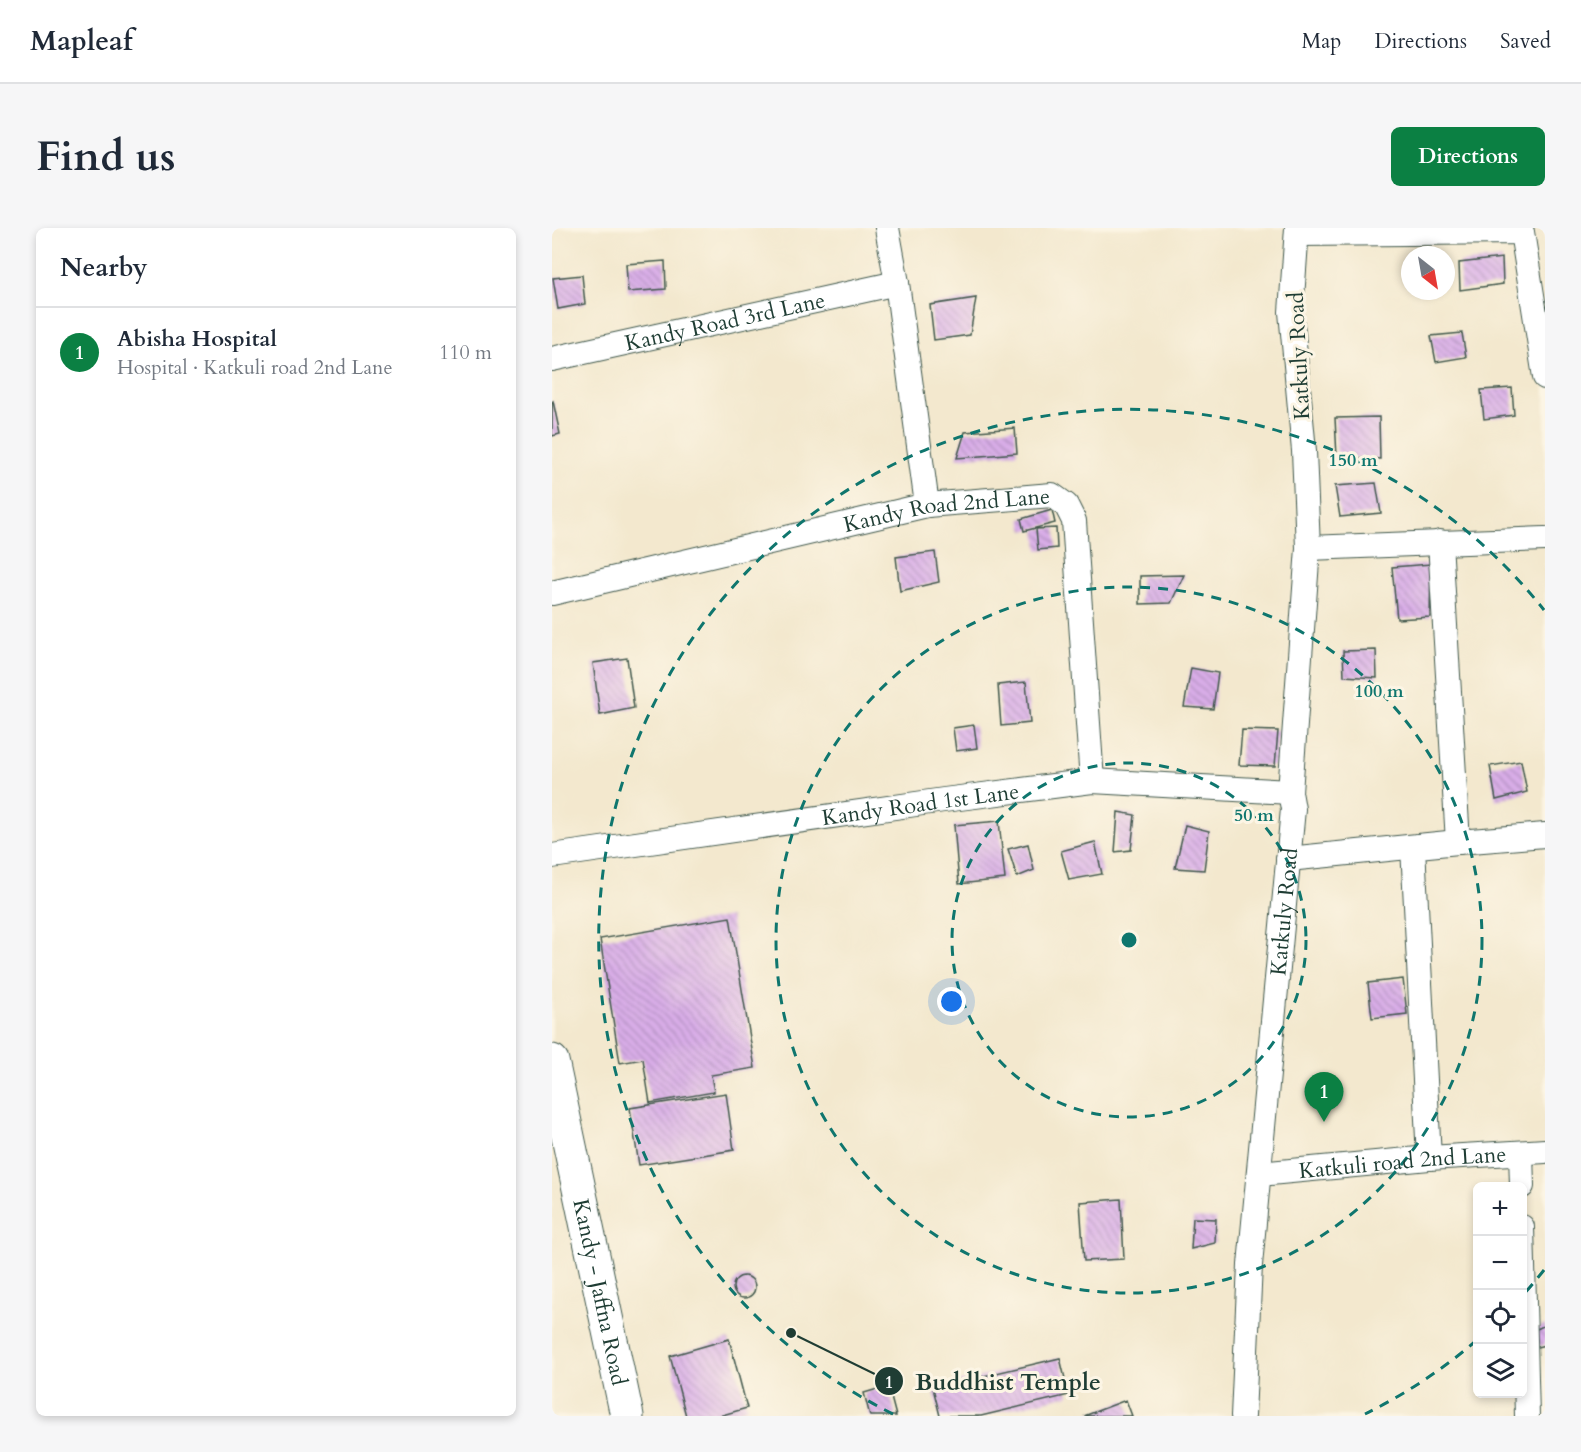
<!DOCTYPE html>
<html lang="en">
<head>
<meta charset="utf-8">
<style>
	body { margin:0; font-family:Cardo,serif; background:#f6f6f7; color:#1f2937 }
	.controls { position:absolute; right:18px; bottom:18px; display:grid; overflow:hidden; border-radius:9px; box-shadow:0 3px 9px #0003 }
	.controls button { width:54px; height:54px; display:grid; place-items:center; padding:0; border:0; border-bottom:2px solid #e0e1e3; background:#fff; color:#1f2937; font:30px sans-serif }
	.compass { position:absolute; left:849px; top:18px; width:54px; height:54px; border-radius:50%; background:#fff; box-shadow:0 3px 9px #0003; rotate:149deg }
	.you { position:absolute; left:400px; top:774px; width:21px; height:21px; margin:-15px; border:4px solid #fff; border-radius:50%; background:#1a73e8; box-shadow:0 0 0 9px #1a73e833 }
	.badge { display:grid; place-items:center; width:39px; height:39px; border-radius:50%; background:#0b8043; color:#fff; font-size:20px; font-weight:700 }
	.pin { position:absolute; translate:-50% -50px; filter:drop-shadow(0 2px 3px #0008) }
	.pin::after { content:''; position:absolute; top:32px; width:21px; height:18px; background:inherit; clip-path:polygon(0 0,100% 0,50% 100%) }
	.list { margin:0; padding:0; list-style:none }
	h2 { display:flex; justify-content:space-between; align-items:center; height:78px; margin:0; padding:0 24px; font-size:26px }
	h2 small { font-size:20px; font-weight:400; color:#747a83 }
	.list li { display:grid; grid-template-columns:39px 1fr auto; gap:18px; align-items:center; box-sizing:border-box; height:90px; padding:0 24px; border-top:2px solid #e0e1e3 }
	.list b { display:block; font-size:22px; white-space:nowrap }
	.list p { margin:0; font-size:20px; white-space:nowrap; color:#747a83 }
	.list em { font-size:20px; font-style:normal; color:#747a83 }
	.icon { flex:none; width:33px; height:33px; fill:none; stroke:currentColor; stroke-width:2; stroke-linecap:round; stroke-linejoin:round }
	.map { position:relative; flex:none; width:993px; height:1188px; overflow:hidden; border-radius:9px }
	header { display:flex; align-items:center; gap:36px; box-sizing:border-box; height:84px; padding:0 30px; background:#fff; border-bottom:2px solid #e0e1e3 }
	header strong { font-size:28px }
	nav { display:flex; gap:33px; margin-inline-start:auto; font-size:21px }
	.intro { display:flex; align-items:center; justify-content:space-between; box-sizing:border-box; height:144px; padding:0 36px }
	h1 { margin:0; font-size:42px }
	.button { padding:15px 27px; border-radius:9px; background:#0b8043; color:#fff; font-size:21px; font-weight:700 }
	main { display:flex; gap:36px; padding:0 36px }
	aside { flex:1; background:#fff; border-radius:9px; box-shadow:0 3px 9px #0003 }
	.map>svg:first-child { display:block }
	.building { fill:url(#building-back-hatch) }
	.lines { fill:none; stroke-linecap:round; stroke-linejoin:round }
	.street-casing { stroke:#3f574b; stroke-width:26 }
	.highway-casing { stroke:#3f574b; stroke-width:35 }
	.street { stroke:#fff; stroke-width:24 }
	.highway { stroke:#fff; stroke-width:33 }
	.ring { fill:none; stroke:#0f766e; stroke-width:3; stroke-dasharray:10 8 }
	.labels { text-anchor:middle; stroke-width:6; stroke-linejoin:round; paint-order:stroke }
	.street-label { font-size:22px; fill:#1f3d34; stroke:#fcf5e5 }
	.centre { fill:#0f766e; stroke:#fcf5e5; stroke-width:3 }
	.ring-label { font-size:18px; text-anchor:middle; font-weight:bold; fill:#0f766e; stroke:#fcf5e5; stroke-width:6; stroke-linejoin:round; paint-order:stroke }
	.leader { fill:none; stroke:#1f3d34; stroke-width:2 }
	.callout-dot { fill:#1f3d34; stroke:#fcf5e5; stroke-width:2 }
	.mark-label { font-size:18px; text-anchor:middle; font-weight:bold; fill:#fff }
	.callout-label { font-size:24px; text-anchor:middle; font-weight:bold; fill:#1f3d34; stroke:#fcf5e5; stroke-width:6; stroke-linejoin:round; paint-order:stroke }
</style>
</head>
<body>
<header>
<strong>Mapleaf</strong>
<nav><a>Map</a><a>Directions</a><a>Saved</a></nav>
</header>
<div class="intro"><h1>Find us</h1><a class="button">Directions</a></div>
<main>
<aside>
<h2>Nearby<small></small></h2>
<ul class="list">
<li><span class="badge">1</span><div><b>Abisha Hospital</b><p>Hospital · Katkuli road 2nd Lane</p></div><em>110 m</em></li>
</ul>
</aside>
<div class="map">
<svg width="993" height="1188" viewBox="0 0 993 1188">
	<defs>
		<pattern id="building-back-hatch" width="6" height="6" patternUnits="userSpaceOnUse" patternTransform="scale(1.5)"><rect width="6" height="6" fill="#d9ade8"/><path d="M-1 5l2 2M0 0l6 6M5-1l2 2" fill="none" stroke="#af8ebd"/></pattern>
	</defs>
	<rect width="100%" height="100%" fill="#fcf5e5"/>
	<filter id="ink" filterUnits="userSpaceOnUse"><feTurbulence type="fractalNoise" baseFrequency=".0167" numOctaves="2"/><feDisplacementMap in="SourceGraphic" scale="12" xChannelSelector="R" yChannelSelector="G"/><feConvolveMatrix kernelMatrix="1 2 1 2 8 2 1 2 1" color-interpolation-filters="sRGB"/></filter>
	<filter id="wash" filterUnits="userSpaceOnUse"><feTurbulence type="fractalNoise" baseFrequency=".008" numOctaves="4" result="noise"/><feDisplacementMap in="SourceGraphic" scale="24" xChannelSelector="R" yChannelSelector="G"/><feGaussianBlur stdDeviation="1.35" result="paint"/><feColorMatrix in="noise" values="0 0 0 0 0 0 0 0 0 0 0 0 0 0 0 0 0 1.4 0 .05"/><feComposite in="paint" operator="in"/></filter>
	<g filter="url(#wash)">
		<rect width="100%" height="100%" fill="#f3e8ce"/>
		<g id="blocks">
			<path class="building" d="M950 30 951 56 908 62 907 35Z
				M113 33 114 61 76 64 74 36Z
				M30 47 33 76 6 81 1 50Z
				M424 70 418 107 382 112 378 77Z
				M910 105 914 129 884 134 879 108Z
				M960 160 962 187 932 191 929 162Z
				M1 173 8 206 0 208V174Z
				M827 189 828 231 785 229 783 190Z
				M463 200 465 225 405 230 413 204Z
				M824 255 829 285 788 289 783 258Z
				M500 282 503 295 472 303 469 291Z
				M504 300 505 320 486 322 484 301Z
				M383 324 387 354 348 363 344 329Z
				M879 336 878 389 845 391 840 339Z
				M632 347 619 375 588 376V348Z
				M824 422 825 450 792 448 791 423Z
				M75 430 82 480 48 487 41 435Z
				M639 440 666 445 661 481 632 479Z
				M474 454 478 495 449 498 446 457Z
				M422 497 425 520 404 523 401 500Z
				M690 502 726 503 723 538 687 537Z
				M969 533 975 564 944 572 938 538Z
				M566 584 583 587 579 622 563 624Z
				M447 593 453 651 407 656 402 597Z
				M633 597 657 603 652 642 623 640Z
				M543 614 550 646 517 652 509 623Z
				M476 616 482 642 465 649 456 621Z
				M178 689 203 840 159 847 162 864 98 875 91 831 68 835 48 711Z
				M851 751 855 786 820 790 816 755Z
				M174 865 182 922 87 937 78 880Z
				M569 971 572 1031 532 1033 528 974Z
				M641 990 664 991 663 1015 639 1021Z
				M181 1059a11 11 0 1 1 22 0a11 11 0 1 1-22 0Z
				M993 1097V1117L985 1119 981 1103Z
				M177 1111 195 1180 167 1188H134L118 1128Z
				M508 1130 517 1167 429 1188H388L381 1160Z
				M336 1158 344 1188H318L312 1165Z
				M574 1172 580 1188H532Z"/>
		</g>
	</g>
	<g filter="url(#ink)">
		<use href="#blocks" fill-opacity="0" stroke="#3f574b" stroke-width="1.5"/>
		<g class="lines">
			<defs>
				<g id="street">
					<path d="M335 0 345 55 375 277"/>
					<path d="M745 6 970 4 993 149"/>
					<path id="s1" d="M0 131 345 55"/>
					<path d="M888 314 906 614"/>
					<path d="M756 320 993 311"/>
					<path id="s2" d="M0 365 375 277 500 267 514 277 522 293 540 553"/>
					<path d="M861 619 877 930"/>
					<path id="s3" d="M0 628 392 572 540 553 738 564"/>
					<path d="M736 631 906 614 993 607"/>
					<path d="M969 925 970 958"/>
					<path id="s4" d="M707 946 877 930 993 923"/>
					<path d="M970 999 975 1188"/>
					<path id="s5" d="M691 1188 698 1037 741 581 738 564 756 320 752 223 739 84 745 0"/>
				</g>
				<g id="highway">
					<path id="s6" d="M0 833 75 1188"/>
				</g>
			</defs>
			<use href="#street" class="street-casing"/>
			<use href="#highway" class="highway-casing"/>
			<use href="#street" class="street"/>
			<use href="#highway" class="highway"/>
		</g>
	</g>
	<g class="ring">
		<circle cx="577" cy="712" r="177"/>
		<circle cx="577" cy="712" r="353"/>
		<path d="M992 1042A530 530 0 0 1 971 1067M925 1112A530 530 0 0 1 813 1186M341 1186A530 530 0 1 1 992 382"/>
	</g>
	<g class="labels">
		<g class="street-label">
			<text dy="8" stroke="none"><textPath href="#s1" startOffset="177">Kandy Road 3rd Lane</textPath></text>
			<text transform="translate(746 128) rotate(-93)" y="8">Katkuly Road</text>
			<text dy="8" stroke="none"><textPath href="#s2" startOffset="404">Kandy Road 2nd Lane</textPath></text>
			<text dy="8" stroke="none"><textPath href="#s3" startOffset="372">Kandy Road 1st Lane</textPath></text>
			<text dy="8" stroke="none"><textPath href="#s5" startOffset="506">Katkuly Road</textPath></text>
			<text dy="8" stroke="none"><textPath href="#s4" startOffset="144">Katkuli road 2nd Lane</textPath></text>
			<text dy="8" stroke="none"><textPath href="#s6" startOffset="236">Kandy - Jaffna Road</textPath></text>
		</g>
	</g>
	<circle cx="577" cy="712" r="9" class="centre"/>
	<g class="ring-label">
		<text x="801" y="238">150 m</text>
		<text x="827" y="469">100 m</text>
		<text x="702" y="593">50 m</text>
	</g>
	<path class="leader" d="M239 1105L337 1153"/>
	<g class="callout-dot">
		<circle cx="239" cy="1105" r="6"/>
		<circle cx="337" cy="1153" r="15"/>
	</g>
	<g class="mark-label">
		<text x="337" y="1160">1</text>
	</g>
	<g class="callout-label">
		<text x="456" y="1162">Buddhist Temple</text>
	</g>
</svg>
<div class="controls">
<button>+</button>
<button>−</button>
<button><svg class="icon" aria-label="locate" viewBox="0 0 24 24"><circle cx="12" cy="12" r="6"/><path d="M12 2v4M12 18v4M2 12h4M18 12h4"/></svg></button>
<button><svg class="icon" aria-label="layers" viewBox="0 0 24 24"><path d="M12 4l9 5-9 5-9-5zM3 14l9 5 9-5"/></svg></button>
</div>
<svg class="compass" viewBox="-18 -18 36 36"><path d="M0-13l5 13h-10z" fill="#e53935"/><path d="M0 13l5-13h-10z" fill="#747a83"/></svg>
<div class="you"></div>
<div class="pin badge" style="left:772px;top:894px">1</div>
</div>
</main>
</body>
</html>
